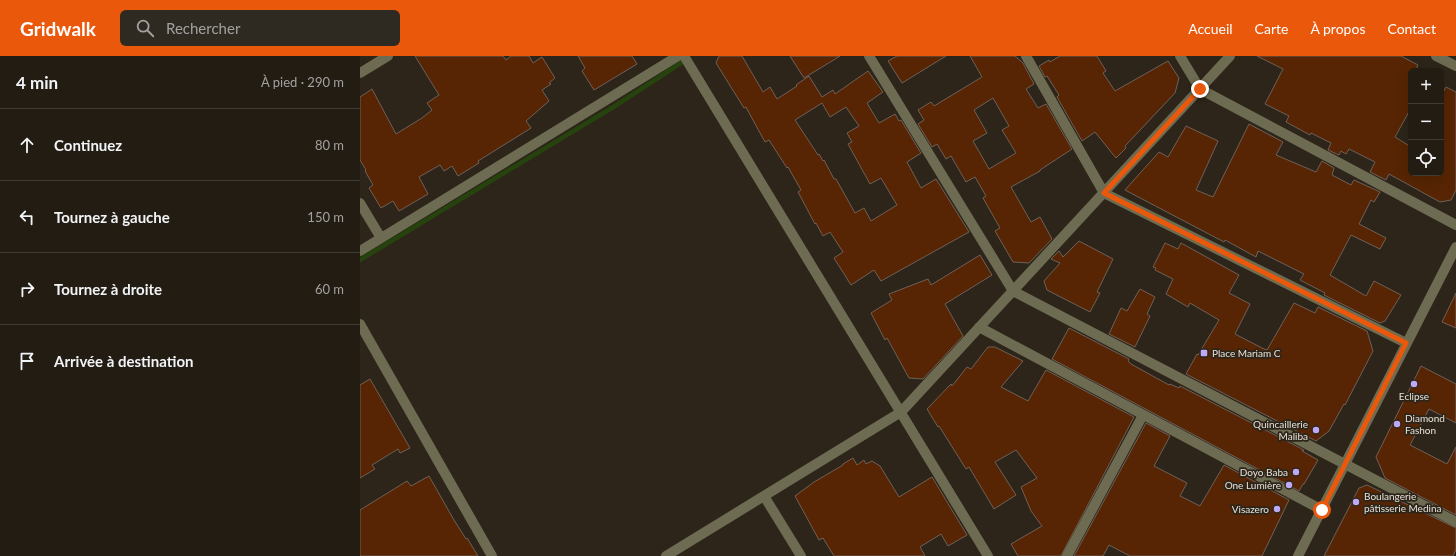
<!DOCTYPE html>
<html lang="fr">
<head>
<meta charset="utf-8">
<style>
	body { margin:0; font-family:Lato,sans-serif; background:#2e2921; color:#f1f3f6 }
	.controls { position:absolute; right:12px; top:12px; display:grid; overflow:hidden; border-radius:6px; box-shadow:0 4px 16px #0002 }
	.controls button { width:36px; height:36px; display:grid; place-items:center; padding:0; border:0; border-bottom:1px solid #3f3a33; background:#221c13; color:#f1f3f6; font:20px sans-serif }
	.stop { position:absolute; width:12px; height:12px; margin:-9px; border:3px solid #ea580c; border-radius:50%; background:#fff }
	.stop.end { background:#ea580c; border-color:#fff; box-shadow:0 1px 4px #0008 }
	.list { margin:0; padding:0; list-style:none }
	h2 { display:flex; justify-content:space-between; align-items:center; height:52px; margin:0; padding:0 16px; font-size:17px }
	h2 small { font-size:13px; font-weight:400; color:#a2a1a0 }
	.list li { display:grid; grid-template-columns:26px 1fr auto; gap:12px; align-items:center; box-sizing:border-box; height:72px; padding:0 16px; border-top:1px solid #3f3a33 }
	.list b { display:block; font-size:15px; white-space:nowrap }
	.list em { font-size:13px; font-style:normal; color:#a2a1a0 }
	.icon { flex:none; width:22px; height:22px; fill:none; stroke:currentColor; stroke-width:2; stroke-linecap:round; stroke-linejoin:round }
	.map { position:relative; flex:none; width:1096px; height:500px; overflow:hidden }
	header { display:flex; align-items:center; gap:24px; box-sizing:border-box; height:56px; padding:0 20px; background:#ea580c; color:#fff }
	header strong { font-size:19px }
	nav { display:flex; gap:22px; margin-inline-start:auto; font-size:14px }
	.search { width:280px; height:36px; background:#2e2921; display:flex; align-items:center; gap:10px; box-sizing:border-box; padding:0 14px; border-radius:6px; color:#a2a1a0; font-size:15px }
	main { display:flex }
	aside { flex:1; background:#221c13 }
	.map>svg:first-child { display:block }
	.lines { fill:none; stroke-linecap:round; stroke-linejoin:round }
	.stream { stroke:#26430e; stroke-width:4.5 }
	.building { fill:#572503; stroke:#6f6058; fill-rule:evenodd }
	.minor { stroke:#6d6c52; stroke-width:10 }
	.route { stroke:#ea580c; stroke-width:5 }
	.poi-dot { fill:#bda9f5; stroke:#2d2519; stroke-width:1.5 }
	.labels { text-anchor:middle; stroke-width:3.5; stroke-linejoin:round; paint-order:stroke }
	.poi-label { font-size:10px; fill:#e6e1d9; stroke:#2d2519; text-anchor:end }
</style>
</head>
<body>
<header>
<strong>Gridwalk</strong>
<div class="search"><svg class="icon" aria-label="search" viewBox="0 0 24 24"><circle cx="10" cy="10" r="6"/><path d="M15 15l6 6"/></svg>Rechercher</div>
<nav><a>Accueil</a><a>Carte</a><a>À propos</a><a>Contact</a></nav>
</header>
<main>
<aside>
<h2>4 min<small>À pied · 290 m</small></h2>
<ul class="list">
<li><svg class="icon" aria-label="ahead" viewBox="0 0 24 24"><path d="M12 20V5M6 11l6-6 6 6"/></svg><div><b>Continuez</b></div><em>80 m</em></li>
<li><svg class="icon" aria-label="left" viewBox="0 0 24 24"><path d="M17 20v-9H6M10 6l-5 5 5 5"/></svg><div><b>Tournez à gauche</b></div><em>150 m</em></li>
<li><svg class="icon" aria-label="right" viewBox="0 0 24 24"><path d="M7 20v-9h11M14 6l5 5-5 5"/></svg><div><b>Tournez à droite</b></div><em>60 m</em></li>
<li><svg class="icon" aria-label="arrive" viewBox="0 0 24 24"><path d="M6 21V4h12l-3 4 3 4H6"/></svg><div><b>Arrivée à destination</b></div></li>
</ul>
</aside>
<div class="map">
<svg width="1096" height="500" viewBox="0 0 1096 500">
	<rect width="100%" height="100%" fill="#2d2519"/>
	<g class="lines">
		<path class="stream" d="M0 204 255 50 321 7"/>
	</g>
	<path class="building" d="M55 0H143L146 4 151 0H169L173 7 182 1 195 22 189 27 191 28 182 34 189 45 166 65 171 72 118 105 119 107 98 120 92 110 84 115 80 109 59 121 68 138 39 155 33 145 21 152 9 132 13 129 5 115 6 114 0 104V41L12 33 36 78 62 62 72 54 67 47 79 39Z
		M218 0H272L277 8 234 34 222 15 225 12Z
		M359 0H382L403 36 410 31 417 43 437 30 436 29 449 20 462 41 473 34 475 38 508 15 523 36 507 47 519 67 535 58 539 65 541 64 561 97 547 106 561 132 576 123 609 176 521 225 514 214 491 229 474 202 483 196 470 176 463 180 456 167 455 168 438 136 441 134 428 111 427 112 409 84 405 86 388 55 386 51 384 52 356 7ZM462 47 470 61 486 51 499 70 487 77 492 86 488 88 510 128 521 122 537 149 511 165 504 152 495 157 476 123H474L464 104 463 105 459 98 458 99 435 64Z
		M430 0H480L444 22Z
		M537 0H586L542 27 528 5Z
		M610 0H655L663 7 674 28 666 33 678 52 686 48 712 93 680 114V115L651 131 671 166 680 161 692 183 669 207 653 206 635 175 640 172 623 142 626 140 615 121 606 126 591 100 586 103 577 88 572 91 558 68 564 64 558 54 571 46 574 50 622 21ZM633 42 649 70 642 74 656 97 629 113 613 85 627 77 614 54Z
		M700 0H737L746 15 743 17 755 35 808 5 819 22 815 37 765 90 766 92 756 102 735 76 722 85 697 41 699 39 687 20 685 21 679 10 689 4 690 6Z
		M897 0H1041L1058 9 1055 15H1051V52L1035 81 1051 91V117H1081V40L1086 31 1096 36V134L1091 144 1080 146 1029 118 1026 124 1010 116 1015 106 989 93 986 98 981 95 979 99 968 94 971 87 951 77 950 79 926 66 929 60 905 48 923 13Z
		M889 68 923 86 916 99 956 116 962 105 974 112 972 119 991 129 994 124 1020 136 1014 146 1011 144 999 168 1026 182 1020 193 991 179 970 219 1006 240 1014 225 1041 239 1025 265 1020 267 964 239 965 237 940 224 944 218 898 195 896 201 865 184 864 186 765 134 799 96 808 101 826 70 858 85 836 134 853 141Z
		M719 185 753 203 737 236 740 237 730 256 687 234 684 225 700 207 691 203 699 195 703 201Z
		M805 187 818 193 821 187 879 219 869 237 890 248 875 278 904 293 907 294 934 247 955 257 958 251 1007 275 1013 295 985 349 984 348 969 375 956 385 826 318 837 298 838 299 859 264 830 247 828 251 806 238 813 223 795 214 796 212 793 211Z
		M620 199 632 219 585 248 603 280 563 323 549 322 527 282 525 284 511 257 532 244 529 238 568 223 571 229Z
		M780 233 795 241 787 258 790 260 775 291 749 278 761 252 767 255Z
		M1096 237V272L1082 266Z
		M709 272 769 303 768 305 771 308 809 329 810 328 819 332 820 330 944 394 942 395 958 404 944 428H943L939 435 692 303Z
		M628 291H635L663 305 641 331 668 345 686 314 774 361 701 500H658L651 488 682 470 671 455 661 431 677 422 656 394 635 406 656 439 634 453 609 411 606 413 579 370 578 371 567 353 591 328 592 330 607 311 611 313Z
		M1061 310 1096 328V367L1069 353 1050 389 1087 408 1096 391V459L1025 422 1016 401Z
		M10 323 50 392 40 397 38 393 12 409 15 413 0 422V329Z
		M786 367 810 380 794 410 827 427 820 440 840 450 864 409 929 444 902 500H770L749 489 743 500H714Z
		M493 402 497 409 504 404 506 408 512 405 520 410 539 441 572 421 607 479 588 490 581 478 560 491 565 500H474L463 482 459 484 435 440 454 426 483 409V408Z
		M69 420 94 464 106 483 107 482 118 500H0V454L47 425 51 430Z
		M1007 429 1096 472V493L1093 500H964L999 432Z"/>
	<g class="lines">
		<path class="minor" d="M324 0 628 500
			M509 0 653 235 1096 466
			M666 0 744 137 1046 287
			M820 0 840 33 1096 169
			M1076 0 1096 10
			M0 17 28 0
			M0 147 21 182
			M0 195 318 0
			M0 268 132 500
			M619 271 962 454
			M404 440 441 500
			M306 500 541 356 870 0
			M707 500 783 359
			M938 500 1096 191"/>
	</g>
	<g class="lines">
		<path class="route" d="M840 33 744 137 1046 287 962 454"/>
	</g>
	<g class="poi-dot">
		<rect x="840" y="293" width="8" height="8" rx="2"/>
		<circle cx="1054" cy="328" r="4"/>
		<circle cx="1037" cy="368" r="4"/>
		<circle cx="956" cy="374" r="4"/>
		<circle cx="936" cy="416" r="4"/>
		<circle cx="929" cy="429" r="4"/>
		<circle cx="996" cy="446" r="4"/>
		<circle cx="917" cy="453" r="4"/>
	</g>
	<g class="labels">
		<g class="poi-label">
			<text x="852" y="301" text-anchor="start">Place Mariam C</text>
			<text x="1054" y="344" text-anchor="middle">Eclipse</text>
			<text x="1045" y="366" text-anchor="start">Diamond<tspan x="1045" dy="12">Fashon</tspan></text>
			<text x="948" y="372">Quincaillerie<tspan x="948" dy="12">Maliba</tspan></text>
			<text x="928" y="420">Doyo Baba</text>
			<text x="921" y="433">One Lumière</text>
			<text x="1004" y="444" text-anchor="start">Boulangerie<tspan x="1004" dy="12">pâtisserie Medina</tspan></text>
			<text x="909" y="457">Visazero</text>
		</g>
	</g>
</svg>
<div class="controls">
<button>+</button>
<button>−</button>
<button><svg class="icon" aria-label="locate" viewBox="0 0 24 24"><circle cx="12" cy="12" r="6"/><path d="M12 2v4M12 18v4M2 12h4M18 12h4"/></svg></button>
</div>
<div class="stop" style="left:962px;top:454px"></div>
<div class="stop end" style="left:840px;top:33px"></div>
</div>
</main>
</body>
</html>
